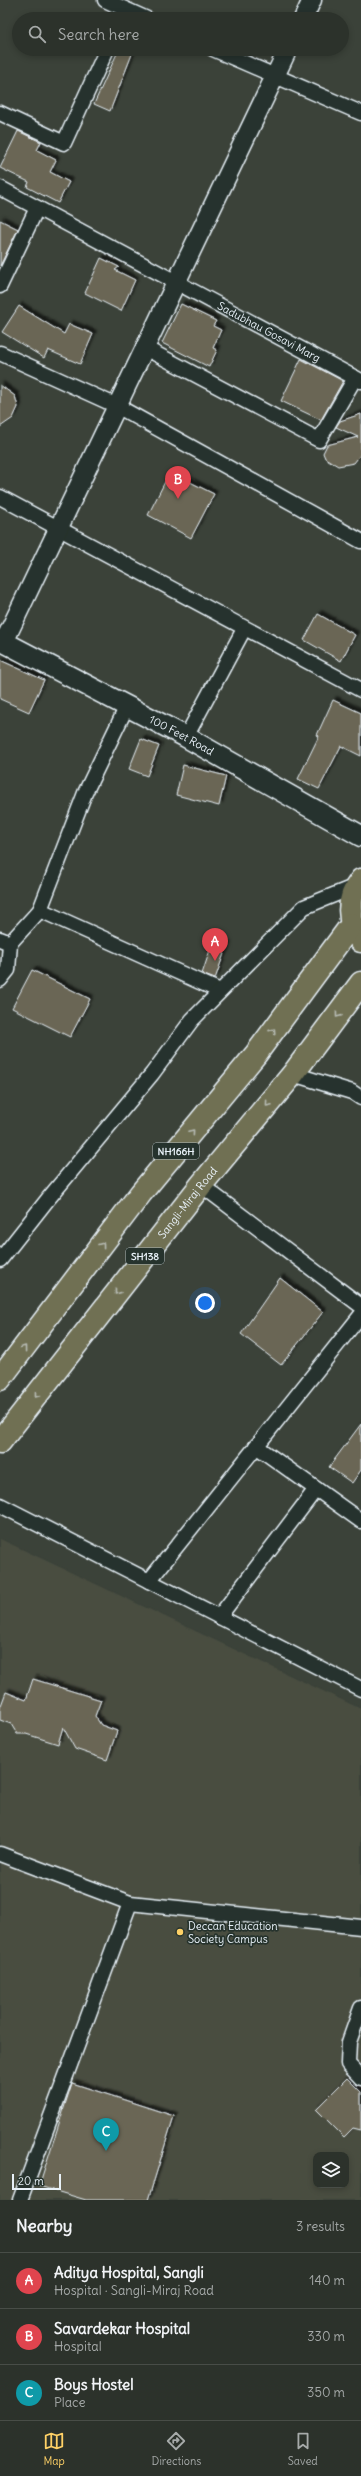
<!DOCTYPE html>
<html lang="en">
<head>
<meta charset="utf-8">
<style>
	body { margin:0; font-family:Delius,sans-serif; background:#343a33; color:#f1f3f6 }
	.controls { position:absolute; right:12px; bottom:12px; display:grid; overflow:hidden; border-radius:8px; box-shadow:0 2px 6px #0003 }
	.controls button { width:36px; height:36px; display:grid; place-items:center; padding:0; border:0; border-bottom:1px solid #484d47; background:#2c322b; color:#f1f3f6; font:20px sans-serif }
	.scale { position:absolute; left:12px; bottom:10px; width:49px; box-sizing:border-box; padding-left:4px; border:2px solid #e8f1f8; border-top:0; font-size:11px; line-height:14px; white-space:nowrap; color:#e8f1f8; -webkit-text-stroke:3px #26332d; paint-order:stroke }
	.you { position:absolute; left:205px; top:1303px; width:14px; height:14px; margin:-10px; border:3px solid #fff; border-radius:50%; background:#1a73e8; box-shadow:0 0 0 6px #1a73e833 }
	.badge { display:grid; place-items:center; width:26px; height:26px; border-radius:50%; background:#ffd166; color:#fff; font-size:13px; font-weight:700 }
	.pin { position:absolute; translate:-50% -33px; filter:drop-shadow(0 1px 2px #0008) }
	.pin::after { content:''; position:absolute; top:21px; width:14px; height:12px; background:inherit; clip-path:polygon(0 0,100% 0,50% 100%) }
	.list { margin:0; padding:0; list-style:none }
	h2 { display:flex; justify-content:space-between; align-items:center; height:52px; margin:0; padding:0 16px; font-size:17px }
	h2 small { font-size:13px; font-weight:400; color:#a6aaa9 }
	.list li { display:grid; grid-template-columns:26px 1fr auto; gap:12px; align-items:center; box-sizing:border-box; height:56px; padding:0 16px; border-top:1px solid #484d47 }
	.list b { display:block; font-size:15px; white-space:nowrap }
	.list p { margin:0; font-size:13px; white-space:nowrap; color:#a6aaa9 }
	.list em { font-size:13px; font-style:normal; color:#a6aaa9 }
	.icon { flex:none; width:22px; height:22px; fill:none; stroke:currentColor; stroke-width:2; stroke-linecap:round; stroke-linejoin:round }
	.map { position:relative; flex:none; width:361px; height:2200px; overflow:hidden }
	.search { position:absolute; background:#2c322b; box-shadow:0 2px 6px #0003; left:12px; right:12px; top:12px; height:44px; display:flex; align-items:center; gap:10px; box-sizing:border-box; padding:0 14px; border-radius:22px; color:#a6aaa9; font-size:15px }
	.sheet { height:220px; background:#2c322b }
	nav { display:flex; justify-content:space-around; align-items:center; box-sizing:border-box; height:56px; border-top:1px solid #484d47; background:#2c322b; font-size:11px; color:#a6aaa9 }
	nav a { display:grid; justify-items:center; gap:2px }
	nav .on { color:#ffd166 }
	.map>svg:first-child { display:block }
	.built { fill:#494d41; fill-rule:evenodd }
	.building { fill:#6b6654; stroke:#e8f1f8; filter:url(#shadow) }
	.lines { fill:none; stroke-linecap:round; stroke-linejoin:round }
	.minor-casing { stroke:#e8f1f8; stroke-width:17 }
	.tertiary-casing { stroke:#e8f1f8; stroke-width:21 }
	.secondary-casing { stroke:#e8f1f8; stroke-width:23 }
	.trunk-casing { stroke:#e8f1f8; stroke-width:25 }
	.minor { stroke:#26332d; stroke-width:14 }
	.tertiary { stroke:#26332d; stroke-width:18 }
	.secondary { stroke:#26332d; stroke-width:20 }
	.trunk { stroke:#706f52; stroke-width:22 }
	.oneway { stroke:#b8bdb6 }
	.poi-dot { fill:#ffd166; stroke:#26332d; stroke-width:1.5 }
	.labels { text-anchor:middle; stroke-width:3.5; stroke-linejoin:round; paint-order:stroke }
	.shield { fill:#26332d; stroke:#aeb8bb; stroke-width:1 }
	.shield-label { font-size:10px; font-weight:bold; fill:#e8f1f8 }
	.street-label { font-size:11px; fill:#e8f1f8; stroke:#26332d }
	.poi-label { font-size:11px; fill:#e8f1f8; stroke:#26332d; text-anchor:start }
</style>
</head>
<body>
<div class="map">
<svg width="361" height="2200" viewBox="0 0 361 2200">
	<defs>
		<filter id="shadow"><feDropShadow dx="3.5" dy="-3.5" stdDeviation="1" flood-color="#0009"/></filter>
	</defs>
	<rect width="100%" height="100%" fill="#3b4239"/>
	<filter id="ink" filterUnits="userSpaceOnUse"><feTurbulence type="fractalNoise" baseFrequency=".025" numOctaves="2"/><feDisplacementMap in="SourceGraphic" scale="8" xChannelSelector="R" yChannelSelector="G"/><feConvolveMatrix kernelMatrix="1 2 1 2 8 2 1 2 1" color-interpolation-filters="sRGB"/></filter>
	<g filter="url(#ink)">
		<path class="built" d="M0 1539 361 1709V2200H0ZM316 2155H346V2185H316Z"/>
		<path class="building" d="M119 49H134L110 111 94 104Z
			M18 131 41 142 37 150 56 160 50 172 69 182 58 203 27 187 29 182 0 168Z
			M0 220 18 229 0 266Z
			M101 258 119 267 115 270 135 280 121 311 85 293Z
			M181 304 216 321 213 326 221 330 213 348 217 350 209 367 162 343Z
			M19 306 64 334 69 324 93 334 80 364 48 350 44 358 2 332Z
			M301 359 343 381 321 420 281 401Z
			M0 385 15 396 18 407 13 418 0 427Z
			M361 414V454L354 463 338 466 325 458 323 453 327 445 358 437 336 427 340 421Z
			M170 472 214 494 191 538 148 515Z
			M318 614 355 635 341 661 304 640Z
			M0 660 44 680 29 712 0 699Z
			M333 700 361 713V756L341 746 319 789 298 779 319 736 317 735Z
			M141 739 159 746 147 776 129 769Z
			M183 765 226 776 219 806 176 795Z
			M213 941 227 945 215 979 202 974Z
			M32 970 90 999 70 1037 12 1008Z
			M280 1278 323 1312 281 1365 241 1334Z
			M361 1424V1470L352 1483 329 1467Z
			M33 1679 101 1700 95 1716 101 1725 117 1731 107 1760 75 1749 63 1727 58 1744 26 1734H17L11 1724 0 1720V1708L6 1692 26 1700Z
			M347 2078 361 2092V2130L353 2128 344 2137 316 2109Z
			M72 2083 174 2116 148 2200H86L39 2186Z"/>
		<g class="lines">
			<defs>
				<g id="minor">
					<path d="M105 0 147 19"/>
					<path d="M213 49 361 113"/>
					<path d="M0 113 64 143 107 49"/>
					<path id="s1" d="M0 188 361 381"/>
					<path d="M0 286 37 208"/>
					<path d="M145 348 319 440 355 378"/>
					<path d="M0 353 117 406 361 541"/>
					<path d="M0 497 361 690"/>
					<path d="M186 737 244 629"/>
					<path d="M40 910 85 793 127 706"/>
					<path d="M0 939 10 943 40 910 220 991"/>
					<path d="M0 980 8 970 10 943"/>
					<path d="M293 1074 352 1092 361 1098"/>
					<path d="M201 1185 361 1306"/>
					<path d="M0 1260 48 1199 152 1074 192 1020 304 907 356 886"/>
					<path d="M256 1446 361 1521"/>
					<path d="M0 1505 361 1689"/>
					<path d="M149 1581 361 1315"/>
					<path d="M219 1617 316 1489"/>
					<path d="M0 1854 130 1903 361 1927"/>
					<path d="M361 2008 349 2042 348 2064 361 2078"/>
					<path d="M20 2200 130 1903"/>
				</g>
				<path id="tertiary" d="M303 19 312 0
					M4 642 288 49"/>
				<g id="secondary">
					<path id="s2" d="M0 640 186 737 361 836"/>
				</g>
				<g id="trunk">
					<path d="M361 880C346 899 347 922 361 941"/>
					<path d="M0 1379 141 1193 256 1054 352 924"/>
					<path id="s3" d="M0 1442 201 1185 293 1074 361 983"/>
				</g>
			</defs>
			<use href="#minor" class="minor-casing"/>
			<use href="#tertiary" class="tertiary-casing"/>
			<use href="#secondary" class="secondary-casing"/>
			<use href="#trunk" class="trunk-casing"/>
			<use href="#minor" class="minor"/>
			<use href="#tertiary" class="tertiary"/>
			<use href="#secondary" class="secondary"/>
			<use href="#trunk" class="trunk"/>
		</g>
		<defs><path id="oneway-chevron" d="M-2-3.5L2.5 0L-2 3.5" fill="none" stroke-width="1.6" stroke-linecap="round" stroke-linejoin="round"/></defs>
		<g class="oneway">
			<use href="#oneway-chevron" transform="translate(338 1015) rotate(127)"/>
			<use href="#oneway-chevron" transform="translate(273 1031) rotate(-55)"/>
			<use href="#oneway-chevron" transform="translate(268 1104) rotate(130)"/>
			<use href="#oneway-chevron" transform="translate(192 1132) rotate(-50)"/>
			<use href="#oneway-chevron" transform="translate(102 1245) rotate(-53)"/>
			<use href="#oneway-chevron" transform="translate(117 1292) rotate(128)"/>
			<use href="#oneway-chevron" transform="translate(24 1348) rotate(-53)"/>
			<use href="#oneway-chevron" transform="translate(37 1395) rotate(128)"/>
		</g>
	</g>
	<circle class="poi-dot" cx="180" cy="1932" r="4"/>
	<g class="labels">
		<g class="shield">
			<rect x="153" y="1143" width="46" height="16" rx="3"/>
			<rect x="126" y="1248" width="38" height="16" rx="3"/>
		</g>
		<g class="shield-label">
			<text x="176" y="1155">NH166H</text>
			<text x="145" y="1260">SH138</text>
		</g>
		<g class="street-label">
			<text dy="4" stroke="none"><textPath href="#s1" startOffset="305">Sadubhau Gosavi Marg</textPath></text>
			<text dy="4" stroke="none"><textPath href="#s2" startOffset="205">100 Feet Road</textPath></text>
			<text dy="4" stroke="none"><textPath href="#s3" startOffset="304">Sangli-Miraj Road</textPath></text>
		</g>
		<g class="poi-label">
			<text x="188" y="1930">Deccan Education<tspan x="188" dy="13">Society Campus</tspan></text>
		</g>
	</g>
</svg>
<div class="controls">
<button><svg class="icon" aria-label="layers" viewBox="0 0 24 24"><path d="M12 4l9 5-9 5-9-5zM3 14l9 5 9-5"/></svg></button>
</div>
<div class="scale">20 m</div>
<div class="you"></div>
<div class="pin badge" style="left:215px;top:961px;background:#e0444e">A</div>
<div class="pin badge" style="left:178px;top:499px;background:#e0444e">B</div>
<div class="pin badge" style="left:106px;top:2151px;background:#0f9aa8">C</div>
<div class="search"><svg class="icon" aria-label="search" viewBox="0 0 24 24"><circle cx="10" cy="10" r="6"/><path d="M15 15l6 6"/></svg>Search here</div>
</div>
<section class="sheet">
<h2>Nearby<small>3 results</small></h2>
<ul class="list">
<li><span class="badge" style="background:#e0444e">A</span><div><b>Aditya Hospital, Sangli</b><p>Hospital · Sangli-Miraj Road</p></div><em>140 m</em></li>
<li><span class="badge" style="background:#e0444e">B</span><div><b>Savardekar Hospital</b><p>Hospital</p></div><em>330 m</em></li>
<li><span class="badge" style="background:#0f9aa8">C</span><div><b>Boys Hostel</b><p>Place</p></div><em>350 m</em></li>
</ul>
</section>
<nav>
<a class="on"><svg class="icon" aria-label="map" viewBox="0 0 24 24"><path d="M3 6l6-2 6 2 6-2v14l-6 2-6-2-6 2zM9 4v14M15 6v14"/></svg>Map</a>
<a><svg class="icon" aria-label="directions" viewBox="0 0 24 24"><path d="M12 3l9 9-9 9-9-9zM9 14v-3h6M13 9l2 2-2 2"/></svg>Directions</a>
<a><svg class="icon" aria-label="saved" viewBox="0 0 24 24"><path d="M7 4h10v16l-5-4-5 4z"/></svg>Saved</a>
</nav>
</body>
</html>
